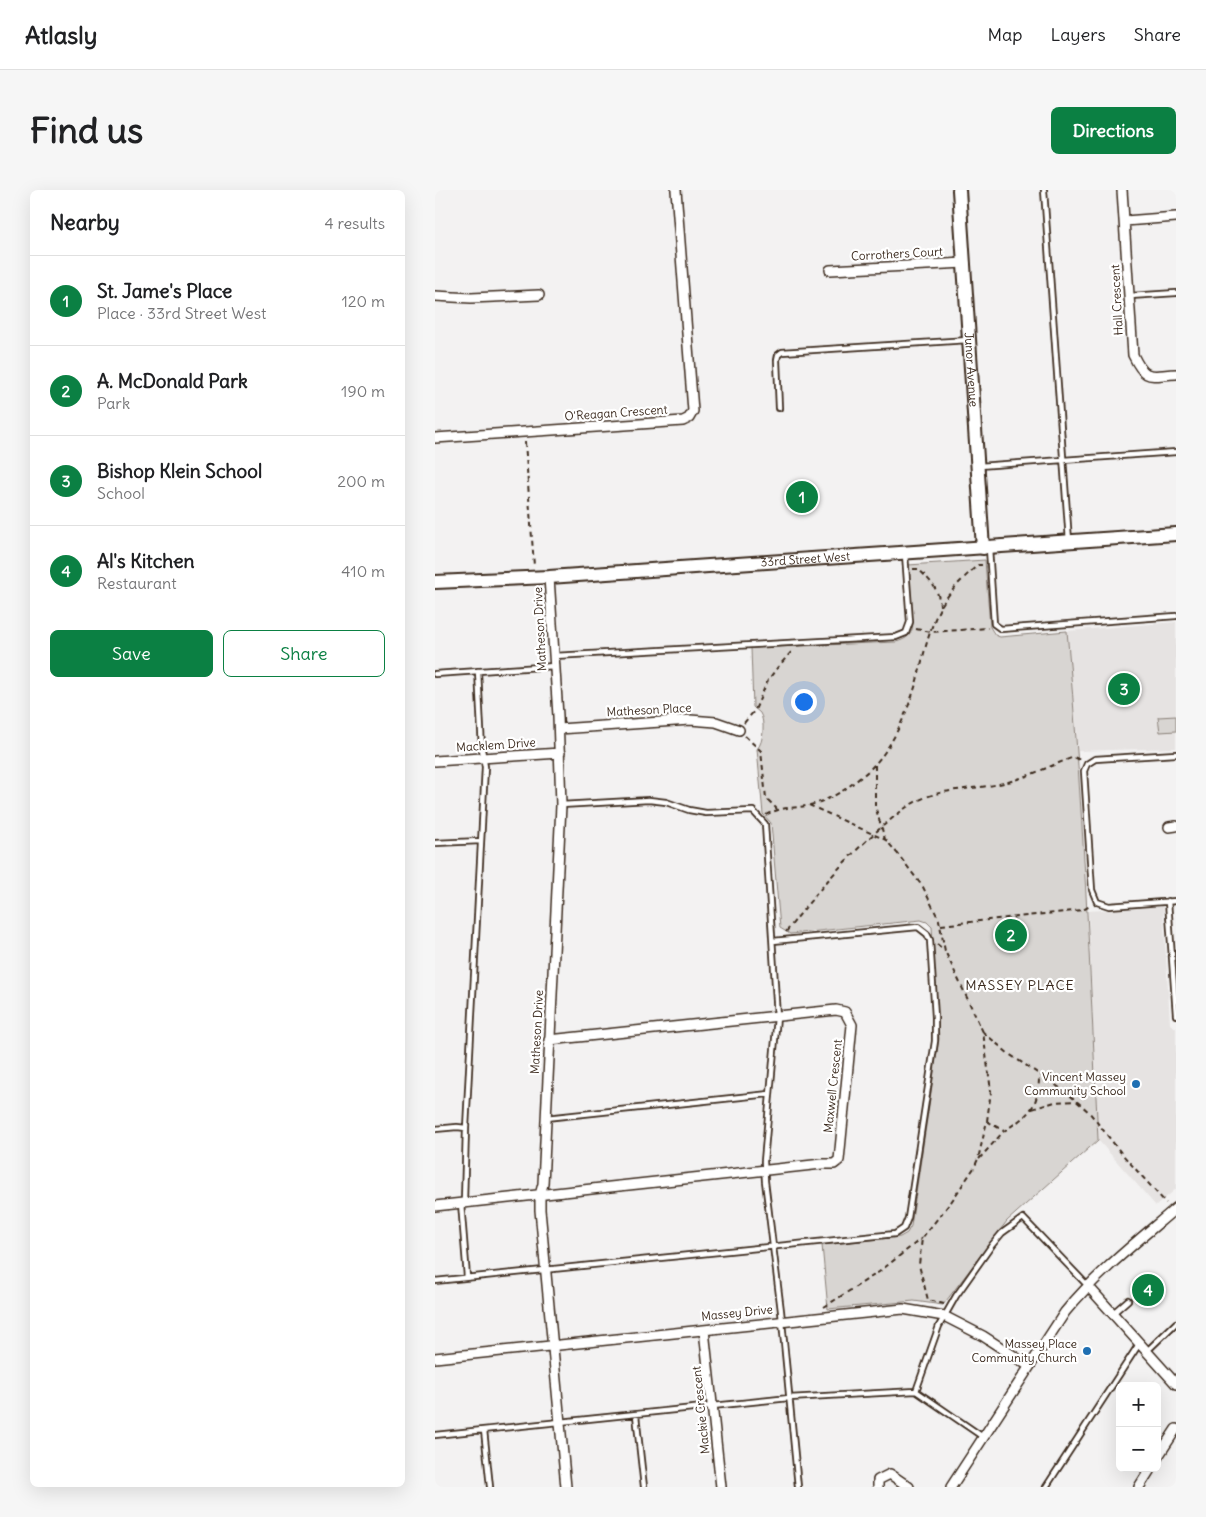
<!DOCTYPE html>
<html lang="en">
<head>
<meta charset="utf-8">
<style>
	body { margin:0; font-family:Delius,sans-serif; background:#f6f6f6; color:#202124 }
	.controls { position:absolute; right:15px; bottom:15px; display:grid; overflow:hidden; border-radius:8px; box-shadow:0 5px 20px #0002 }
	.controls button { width:45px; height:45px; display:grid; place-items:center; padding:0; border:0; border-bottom:1px solid #e0e0e0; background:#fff; color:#202124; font:25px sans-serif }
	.you { position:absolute; left:368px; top:511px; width:18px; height:18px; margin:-12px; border:4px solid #fff; border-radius:50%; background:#1a73e8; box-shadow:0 0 0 8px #1a73e833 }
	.badge { display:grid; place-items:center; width:32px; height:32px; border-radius:50%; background:#0b8043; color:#fff; font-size:16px; font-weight:700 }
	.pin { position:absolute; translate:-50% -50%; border:2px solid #fff; box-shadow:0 1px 5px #0006 }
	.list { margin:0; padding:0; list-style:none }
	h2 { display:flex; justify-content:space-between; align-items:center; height:65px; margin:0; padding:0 20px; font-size:21px }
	h2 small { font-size:16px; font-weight:400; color:#757577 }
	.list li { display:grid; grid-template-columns:32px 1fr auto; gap:15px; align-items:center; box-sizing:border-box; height:90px; padding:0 20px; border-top:1px solid #e0e0e0 }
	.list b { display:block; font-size:19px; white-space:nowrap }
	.list p { margin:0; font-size:16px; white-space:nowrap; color:#757577 }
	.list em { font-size:16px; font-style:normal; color:#757577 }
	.actions { display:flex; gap:10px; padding:15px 20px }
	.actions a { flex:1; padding:11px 0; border:1px solid #0b8043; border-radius:8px; text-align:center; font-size:18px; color:#0b8043 }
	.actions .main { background:#0b8043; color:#fff }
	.map { position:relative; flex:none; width:741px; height:1297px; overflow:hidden; border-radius:8px }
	header { display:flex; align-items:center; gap:30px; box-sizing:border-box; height:70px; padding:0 25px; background:#fff; border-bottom:1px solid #e0e0e0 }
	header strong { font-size:24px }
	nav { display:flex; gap:28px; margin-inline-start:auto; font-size:18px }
	.intro { display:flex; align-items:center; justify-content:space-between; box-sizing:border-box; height:120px; padding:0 30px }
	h1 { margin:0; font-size:35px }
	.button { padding:12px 22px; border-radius:8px; background:#0b8043; color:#fff; font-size:18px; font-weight:700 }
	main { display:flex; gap:30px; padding:0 30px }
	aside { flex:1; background:#fff; border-radius:8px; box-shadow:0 5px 20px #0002 }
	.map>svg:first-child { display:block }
	.built { fill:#e6e3e2 }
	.green { fill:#d8d5d2; stroke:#8a8078 }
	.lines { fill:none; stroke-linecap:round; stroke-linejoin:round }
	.lane-casing { stroke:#3b2a1e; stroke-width:8 }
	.street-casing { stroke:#3b2a1e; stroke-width:12 }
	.secondary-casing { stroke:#3b2a1e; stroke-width:16 }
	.path { stroke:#3b2a1e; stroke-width:2; stroke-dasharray:5 4; stroke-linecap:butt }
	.lane { stroke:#fff; stroke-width:4.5 }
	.street { stroke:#fff; stroke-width:9 }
	.secondary { stroke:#fff; stroke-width:12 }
	.poi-dot { fill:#1f6fb2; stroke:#fff; stroke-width:2 }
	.labels { text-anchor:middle; stroke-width:4.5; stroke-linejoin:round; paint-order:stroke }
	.street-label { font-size:12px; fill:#3b2a1e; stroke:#fff }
	.poi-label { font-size:12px; fill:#3b2a1e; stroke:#fff; text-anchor:end }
	.neighbourhood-label { font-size:14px; letter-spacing:1px; fill:#3b2a1e; stroke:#fff }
</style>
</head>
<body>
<header>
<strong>Atlasly</strong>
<nav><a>Map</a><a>Layers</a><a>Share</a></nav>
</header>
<div class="intro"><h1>Find us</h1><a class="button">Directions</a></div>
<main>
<aside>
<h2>Nearby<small>4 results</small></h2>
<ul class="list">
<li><span class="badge">1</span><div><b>St. Jame's Place</b><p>Place · 33rd Street West</p></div><em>120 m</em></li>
<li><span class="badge">2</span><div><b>A. McDonald Park</b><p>Park</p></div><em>190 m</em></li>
<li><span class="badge">3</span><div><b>Bishop Klein School</b><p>School</p></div><em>200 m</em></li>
<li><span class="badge">4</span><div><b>Al's Kitchen</b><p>Restaurant</p></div><em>410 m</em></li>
</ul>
<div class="actions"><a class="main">Save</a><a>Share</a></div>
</aside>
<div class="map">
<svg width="741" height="1297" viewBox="0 0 741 1297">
	<rect width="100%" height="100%" fill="#f3f2f2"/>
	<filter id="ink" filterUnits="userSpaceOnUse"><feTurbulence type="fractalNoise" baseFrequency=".02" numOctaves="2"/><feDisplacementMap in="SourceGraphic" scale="10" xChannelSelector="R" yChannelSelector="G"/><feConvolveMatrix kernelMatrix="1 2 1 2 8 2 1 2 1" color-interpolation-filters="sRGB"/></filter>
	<g filter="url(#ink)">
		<path class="built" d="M741 432V558L643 561 632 441Z
			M728 716 735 834 741 838V999L721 1016 663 950 653 721Z"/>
		<path class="green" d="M550 370 555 437 560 445 565 447 632 441C648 610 655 780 663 950L572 1031 508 1115 479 1111 393 1119 387 1055 465 1047 472 1043 476 1036 504 849 497 737 492 732 486 730 355 744 345 738 336 633 328 624 322 559C329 552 330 531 325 523 323 521 320 519 318 517L316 458 461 452C472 449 477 445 478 434L473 375Z
			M741 526V541L725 542 723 527Z"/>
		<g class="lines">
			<defs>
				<path id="lane" d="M609 0 634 351
					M695 106 741 103
					M344 218 342 170 343 165 347 162 533 150
					M544 276 741 262
					M554 358 559 434 566 439 741 426
					M119 466 461 447 471 443 475 432 470 364
					M0 484 120 476
					M741 564 660 569 652 574 649 581 657 700 662 712 674 716 741 711
					M126 615 214 610 231 612 254 620 271 623 318 621 330 634 342 827 329 971 330 991 346 1121 363 1297
					M0 653 46 651
					M733 711 741 825
					M111 928 334 904
					M31 938 50 577 47 559 43 481
					M0 939 22 937 31 938 29 1012
					M26 1013 32 1087
					M0 1091 460 1044 469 1038 473 1028 500 851V827L495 750 492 744 483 737 338 751
					M677 1124 693 1110
					M712 1161 741 1133
					M481 1201 504 1136 521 1106 557 1055 567 1043 588 1028 653 1096
					M201 1225 209 1297
					M49 1240 55 1297
					M0 1245 354 1208 481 1201 548 1247
					M611 1297 704 1154"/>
				<path id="street" d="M687 0 698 165C711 192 715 185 741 184
					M690 31 741 27
					M395 80 530 73
					M0 106 36 108 104 105
					M0 248 248 231 254 228 258 221 241 0
					M114 387 123 526 126 615 108 994 105 1005V1020L131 1297
					M124 539 255 530 281 532 304 540
					M0 571 125 563
					M734 637 741 636
					M0 1016 387 974H399L404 970 417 835 410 822 401 820 114 850
					M653 1096 741 1194
					M269 1140 286 1297
					M0 1168 468 1119 509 1126 548 1146 594 1176
					M722 1268 741 1239
					M443 1297V1290L455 1284 474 1297
					M516 1297 630 1122C661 1084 704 1050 741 1018
					M704 1297 716 1278"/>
				<g id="secondary">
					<path id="s1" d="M524 0 548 358"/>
					<path id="s2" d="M0 392 114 387 741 344"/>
				</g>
			</defs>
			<use href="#lane" class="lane-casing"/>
			<use href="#street" class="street-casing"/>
			<use href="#secondary" class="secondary-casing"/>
			<path class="path" d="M90 252 99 376
				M478 379H483C495 390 504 399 505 416
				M481 439 496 442 553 438
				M309 533 320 520 333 490 342 478 357 461
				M310 546 326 561 331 608 342 619
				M440 575V616L450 649
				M374 615 451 650 462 663 488 697 504 730 510 761 548 842 556 901 552 931 543 969 539 978 516 1012 487 1048 484 1075 493 1110 509 1114
				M331 625C347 616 358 619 375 615 388 612 402 605 413 597 421 591 432 583 439 575 458 556 473 520 481 494 488 469 493 441 505 418 514 402 529 387 543 375H547
				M506 735 648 720 655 716
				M351 742C381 703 411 667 448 636 459 627 470 617 482 611 508 598 536 600 564 594 590 589 614 576 639 567L645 570
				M502 754 510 761
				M548 842 574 864 631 902 654 922 687 964 731 1013
				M597 919 620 912 641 911
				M552 931 569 941C594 925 604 917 604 886
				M544 969 569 941
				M389 1117 444 1082 487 1048"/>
			<use href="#lane" class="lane"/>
			<use href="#street" class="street"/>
			<use href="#secondary" class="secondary"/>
		</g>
	</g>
	<g class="poi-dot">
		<circle cx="701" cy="894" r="5"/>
		<circle cx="652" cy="1161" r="5"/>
	</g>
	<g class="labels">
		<g class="street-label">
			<text transform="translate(462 64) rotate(-3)" y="4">Corrothers Court</text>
			<text transform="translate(682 110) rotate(-93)" y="4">Hall Crescent</text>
			<text dy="4" stroke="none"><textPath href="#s1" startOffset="180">Junor Avenue</textPath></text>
			<text transform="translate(181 223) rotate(-4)" y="4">O'Reagan Crescent</text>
			<text dy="4" stroke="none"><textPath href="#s2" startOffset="371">33rd Street West</textPath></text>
			<text transform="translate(105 439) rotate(-93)" y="4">Matheson Drive</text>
			<text transform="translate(214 520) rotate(-3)" y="4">Matheson Place</text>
			<text transform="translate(61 555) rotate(-4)" y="4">Macklem Drive</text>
			<text transform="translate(102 842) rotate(-87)" y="4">Matheson Drive</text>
			<text transform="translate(398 896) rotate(-84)" y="4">Maxwell Crescent</text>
			<text transform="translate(302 1123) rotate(-6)" y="4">Massey Drive</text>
			<text transform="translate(266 1220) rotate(-96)" y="4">Mackie Crescent</text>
		</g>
		<g class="poi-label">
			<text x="691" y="891">Vincent Massey<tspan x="691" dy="14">Community School</tspan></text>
			<text x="642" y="1158">Massey Place<tspan x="642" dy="14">Community Church</tspan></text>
		</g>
		<g class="neighbourhood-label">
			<text x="585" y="800">MASSEY PLACE</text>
		</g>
	</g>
</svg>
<div class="controls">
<button>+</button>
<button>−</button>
</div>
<div class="you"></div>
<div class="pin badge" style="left:367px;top:307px">1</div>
<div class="pin badge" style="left:576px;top:745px">2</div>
<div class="pin badge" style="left:689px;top:499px">3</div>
<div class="pin badge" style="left:713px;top:1100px">4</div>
</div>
</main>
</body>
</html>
